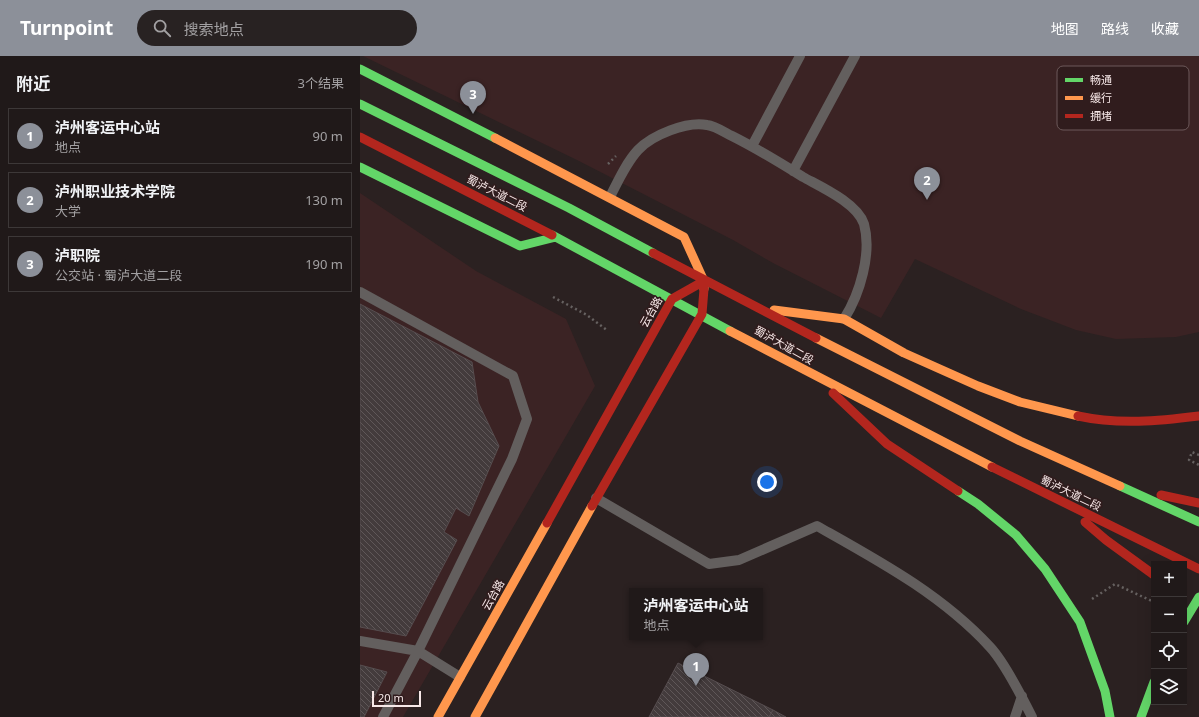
<!DOCTYPE html>
<html lang="zh">
<head>
<meta charset="utf-8">
<style>
	body { margin:0; font-family:"Noto Sans","Noto Sans SC",sans-serif; background:#282222; color:#f1f3f6 }
	.controls { position:absolute; right:12px; bottom:12px; display:grid; overflow:hidden; border-radius:0px; box-shadow:0 4px 16px #0002 }
	.controls button { width:36px; height:36px; display:grid; place-items:center; padding:0; border:0; border-bottom:1px solid #3d3838; background:#201919; color:#f1f3f6; font:20px sans-serif }
	.scale { position:absolute; left:12px; bottom:10px; width:49px; box-sizing:border-box; padding-left:4px; border:2px solid #f7e8e8; border-top:0; font-size:11px; line-height:14px; white-space:nowrap; color:#f7e8e8; -webkit-text-stroke:3px #301c1d; paint-order:stroke }
	.you { position:absolute; left:407px; top:426px; width:14px; height:14px; margin:-10px; border:3px solid #fff; border-radius:50%; background:#1a73e8; box-shadow:0 0 0 6px #1a73e833 }
	.badge { display:grid; place-items:center; width:26px; height:26px; border-radius:50%; background:#8c9099; color:#fff; font-size:13px; font-weight:700 }
	.pin { position:absolute; translate:-50% -33px; filter:drop-shadow(0 1px 2px #0008) }
	.pin::after { content:''; position:absolute; top:21px; width:14px; height:12px; background:inherit; clip-path:polygon(0 0,100% 0,50% 100%) }
	.popup { position:absolute; left:269px; top:532px; width:134px; height:52px; box-sizing:border-box; display:grid; place-content:center; border-radius:0px; background:#201919; filter:drop-shadow(0 1px 3px #0005); font-size:13px; white-space:nowrap; color:#a2a0a2 }
	.popup b { font-size:15px; color:#f1f3f6 }
	.popup::after { content:''; position:absolute; left:50%; top:100%; margin-left:-8px; border:8px solid transparent; border-top-color:#201919 }
	.list { margin:0; padding:0; list-style:none }
	h2 { display:flex; justify-content:space-between; align-items:center; height:52px; margin:0; padding:0 16px; font-size:17px }
	h2 small { font-size:13px; font-weight:400; color:#a2a0a2 }
	.list li { display:grid; grid-template-columns:26px 1fr auto; gap:12px; align-items:center; box-sizing:border-box; height:56px; margin:0 8px 8px; padding:0 8px; border:1px solid #3d3838; border-radius:0px }
	.list b { display:block; font-size:15px; white-space:nowrap }
	.list p { margin:0; font-size:13px; white-space:nowrap; color:#a2a0a2 }
	.list em { font-size:13px; font-style:normal; color:#a2a0a2 }
	.icon { flex:none; width:22px; height:22px; fill:none; stroke:currentColor; stroke-width:2; stroke-linecap:round; stroke-linejoin:round }
	.map { position:relative; flex:none; width:839px; height:661px; overflow:hidden }
	header { display:flex; align-items:center; gap:24px; box-sizing:border-box; height:56px; padding:0 20px; background:#8c9099; color:#fff }
	header strong { font-size:19px }
	nav { display:flex; gap:22px; margin-inline-start:auto; font-size:14px }
	.search { width:280px; height:36px; background:#282222; display:flex; align-items:center; gap:10px; box-sizing:border-box; padding:0 14px; border-radius:22px; color:#a2a0a2; font-size:15px }
	main { display:flex }
	aside { flex:1; background:#201919 }
	.map>svg:first-child { display:block }
	.built { fill:#3b2324 }
	.building { fill:url(#building-back-hatch); stroke:#564d4f }
	.lines { fill:none; stroke-linecap:round; stroke-linejoin:round }
	.path { stroke:#666160; stroke-width:2.5; stroke-dasharray:2 3; stroke-linecap:butt }
	.lane { stroke:#635f5e; stroke-width:10 }
	.fast { stroke:#63d668; stroke-width:9 }
	.slow { stroke:#ff974d; stroke-width:9 }
	.jam { stroke:#b3261e; stroke-width:9 }
	.labels { text-anchor:middle; stroke-width:3.5; stroke-linejoin:round; paint-order:stroke }
	.street-label { font-size:11px; fill:#f7e8e8; stroke:#301c1d }
	.key { fill:#301c1d; stroke:#6c595a; stroke-width:1 }
	.key-label { font-size:11px; fill:#f7e8e8 }
</style>
</head>
<body>
<header>
<strong>Turnpoint</strong>
<div class="search"><svg class="icon" aria-label="search" viewBox="0 0 24 24"><circle cx="10" cy="10" r="6"/><path d="M15 15l6 6"/></svg>搜索地点</div>
<nav><a>地图</a><a>路线</a><a>收藏</a></nav>
</header>
<main>
<aside>
<h2>附近<small>3个结果</small></h2>
<ul class="list">
<li><span class="badge">1</span><div><b>泸州客运中心站</b><p>地点</p></div><em>90 m</em></li>
<li><span class="badge">2</span><div><b>泸州职业技术学院</b><p>大学</p></div><em>130 m</em></li>
<li><span class="badge">3</span><div><b>泸职院</b><p>公交站 · 蜀泸大道二段</p></div><em>190 m</em></li>
</ul>
</aside>
<div class="map">
<svg width="839" height="661" viewBox="0 0 839 661">
	<defs>
		<pattern id="building-back-hatch" width="6" height="6" patternUnits="userSpaceOnUse"><rect width="6" height="6" fill="#433b3c"/><path d="M-1 5l2 2M0 0l6 6M5-1l2 2" fill="none" stroke="#5f5758"/></pattern>
	</defs>
	<rect width="100%" height="100%" fill="#2b2121"/>
	<path class="built" d="M3 0H839V276L816 281 756 283 716 274 661 253 555 203 521 262 413 207 373 184 217 104Z
		M0 137 116 215 206 263 235 330 43 661H0Z"/>
	<path class="building" d="M0 248 112 306 118 346 139 390 109 460 96 452 84 476 97 484 46 580 0 571Z
		M318 607 413 654 409 661H289Z
		M0 609 27 616 4 661H0Z
		M413 654 426 661H409Z"/>
	<g class="lines">
		<path class="path" d="M248 108 256 100
			M193 241 227 259 248 275
			M839 399 832 396 829 404 839 409
			M732 543 755 528 794 546"/>
		<path class="lane" d="M392 90 440 0
			M433 115 495 0
			M250 141C258 125 266 107 278 94 292 79 327 65 347 69 355 70 364 76 372 80 396 92 419 106 443 121 461 131 497 147 504 168 512 197 500 238 484 263
			M0 236 153 320 167 363 152 403 58 595 23 661
			M236 442 349 508 379 504 457 470C519 505 581 538 630 591 645 607 662 641 672 661
			M0 585 58 595 100 621
			M655 661 662 640"/>
		<path class="fast" d="M0 13 135 82
			M0 48 209 152 293 197
			M0 111 160 190 196 181
			M192 179 370 275
			M760 430 839 466
			M598 435 618 448 656 479 685 513 720 566 745 635 750 661
			M824 566 839 541
			M781 661 794 626"/>
		<path class="slow" d="M135 82 324 181 344 225V233
			M414 254 484 263 544 297 618 330 660 346 718 360
			M370 275 632 411
			M456 282 660 385 760 430
			M78 661 187 467
			M115 661 232 450"/>
		<path class="jam" d="M0 81 192 179
			M293 197 456 282
			M473 337 527 388 598 435
			M718 360C759 369 799 365 839 360
			M632 411 839 513
			M801 439 839 447
			M232 450 342 258 344 233
			M725 466 746 484 794 519
			M187 467 312 243 344 225"/>
	</g>
	<g class="labels">
		<g class="street-label">
			<text transform="translate(137 137) rotate(27)" y="4">蜀泸大道二段</text>
			<text transform="translate(291 256) rotate(-61)" y="4">云台路</text>
			<text transform="translate(424 289) rotate(29)" y="4">蜀泸大道二段</text>
			<text transform="translate(711 437) rotate(26)" y="4">蜀泸大道二段</text>
			<text transform="translate(133 539) rotate(-61)" y="4">云台路</text>
		</g>
	</g>
	<rect x="697" y="10" width="132" height="64" rx="6" class="key"/>
	<rect x="705" y="22" width="18" height="4" fill="#63d668"/>
	<rect x="705" y="40" width="18" height="4" fill="#ff974d"/>
	<rect x="705" y="58" width="18" height="4" fill="#b3261e"/>
	<g class="key-label">
		<text x="730" y="28">畅通</text>
		<text x="730" y="46">缓行</text>
		<text x="730" y="64">拥堵</text>
	</g>
</svg>
<div class="controls">
<button>+</button>
<button>−</button>
<button><svg class="icon" aria-label="locate" viewBox="0 0 24 24"><circle cx="12" cy="12" r="6"/><path d="M12 2v4M12 18v4M2 12h4M18 12h4"/></svg></button>
<button><svg class="icon" aria-label="layers" viewBox="0 0 24 24"><path d="M12 4l9 5-9 5-9-5zM3 14l9 5 9-5"/></svg></button>
</div>
<div class="scale">20 m</div>
<div class="you"></div>
<div class="pin badge" style="left:336px;top:630px">1</div>
<div class="popup"><b>泸州客运中心站</b>地点</div>
<div class="pin badge" style="left:567px;top:144px">2</div>
<div class="pin badge" style="left:113px;top:58px">3</div>
</div>
</main>
</body>
</html>
